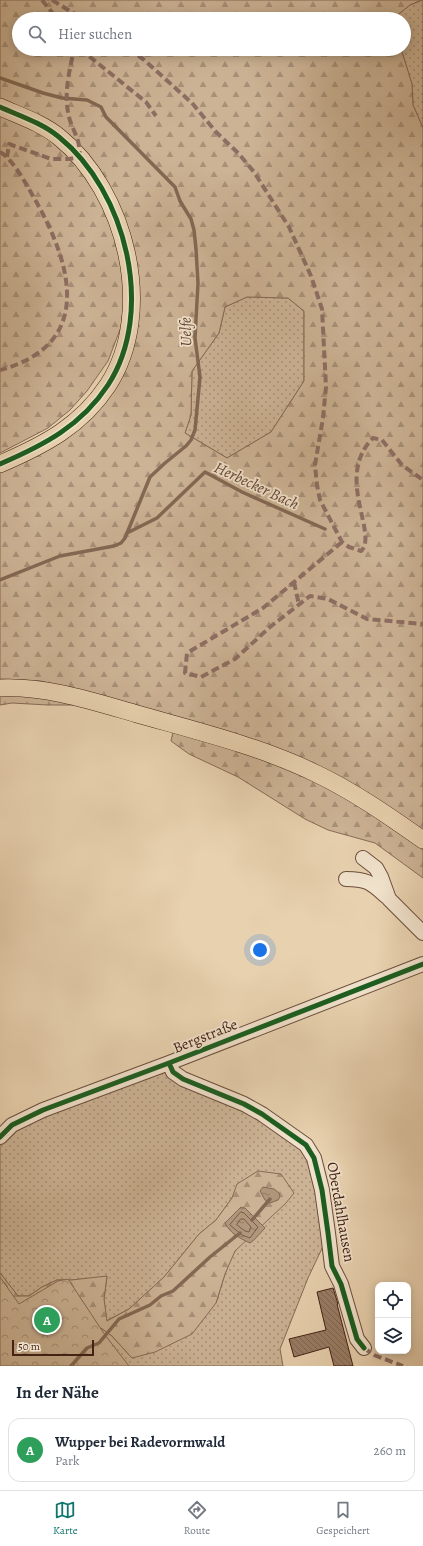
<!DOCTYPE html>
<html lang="de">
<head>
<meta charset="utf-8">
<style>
	body { margin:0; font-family:Alegreya,serif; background:#f2f2f3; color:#1f2937 }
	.controls { position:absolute; right:12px; bottom:12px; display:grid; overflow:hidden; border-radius:8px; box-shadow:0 2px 10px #0003 }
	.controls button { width:36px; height:36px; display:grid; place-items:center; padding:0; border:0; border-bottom:1px solid #e0e1e3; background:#fff; color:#1f2937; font:20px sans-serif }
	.scale { position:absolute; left:12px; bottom:10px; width:82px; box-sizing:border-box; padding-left:4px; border:2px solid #432316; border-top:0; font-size:11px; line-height:14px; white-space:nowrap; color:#432316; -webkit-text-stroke:3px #f0e1cb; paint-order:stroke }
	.you { position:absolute; left:260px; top:950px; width:14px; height:14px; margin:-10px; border:3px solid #fff; border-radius:50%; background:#1a73e8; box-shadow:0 0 0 6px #1a73e833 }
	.badge { display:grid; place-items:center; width:26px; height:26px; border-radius:50%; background:#0f766e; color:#fff; font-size:13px; font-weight:700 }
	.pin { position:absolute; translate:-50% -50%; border:2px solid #fff; box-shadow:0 1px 4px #0006 }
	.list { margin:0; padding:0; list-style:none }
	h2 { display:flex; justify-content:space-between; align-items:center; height:52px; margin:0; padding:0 16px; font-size:17px }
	h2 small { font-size:13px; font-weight:400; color:#747a83 }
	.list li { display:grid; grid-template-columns:26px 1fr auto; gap:12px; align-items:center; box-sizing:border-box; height:64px; margin:0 8px 8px; padding:0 8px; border:1px solid #e0e1e3; border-radius:12px }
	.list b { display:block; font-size:15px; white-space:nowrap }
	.list p { margin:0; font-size:13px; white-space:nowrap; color:#747a83 }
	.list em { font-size:13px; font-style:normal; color:#747a83 }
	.icon { flex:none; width:22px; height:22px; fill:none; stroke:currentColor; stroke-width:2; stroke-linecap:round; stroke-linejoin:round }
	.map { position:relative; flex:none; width:423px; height:1366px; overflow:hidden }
	.search { position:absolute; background:#fff; box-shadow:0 2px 10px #0003; left:12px; right:12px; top:12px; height:44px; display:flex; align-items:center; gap:10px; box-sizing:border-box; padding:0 14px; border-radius:22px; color:#747a83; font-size:15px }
	.sheet { height:124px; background:#fff }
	nav { display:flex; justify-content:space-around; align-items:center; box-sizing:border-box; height:56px; border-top:1px solid #e0e1e3; background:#fff; font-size:11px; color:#747a83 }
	nav a { display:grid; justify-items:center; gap:2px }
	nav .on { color:#0f766e }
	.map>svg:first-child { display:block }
	.grass { fill:url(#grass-dots); stroke:#886b56 }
	.forest { fill:url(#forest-firs); stroke:#886b56; fill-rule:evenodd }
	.park { fill:url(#park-crowns); stroke:#886b56 }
	.water { fill:url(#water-ripples); stroke:#846853 }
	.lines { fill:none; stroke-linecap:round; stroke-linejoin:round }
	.shore { stroke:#7a5c48; stroke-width:1 }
	.stream { stroke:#846853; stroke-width:3.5 }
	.building { fill:url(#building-back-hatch); stroke:#432316 }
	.minor-casing { stroke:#6c4e3c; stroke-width:16 }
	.major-casing { stroke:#432316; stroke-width:18 }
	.minor { stroke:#f0e1cb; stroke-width:14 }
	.major { stroke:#e8d1af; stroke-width:17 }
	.quiet { stroke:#8d6e63; stroke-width:4; stroke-dasharray:8 4; stroke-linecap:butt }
	.cycleway-casing { stroke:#f0e1cb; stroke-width:8 }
	.cycleway { stroke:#1b5e20; stroke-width:5 }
	.labels { text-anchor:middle; stroke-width:3.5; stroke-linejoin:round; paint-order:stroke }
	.street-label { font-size:15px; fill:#432316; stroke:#f0e1cb }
	.water-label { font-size:16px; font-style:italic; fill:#644634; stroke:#f0e1cb }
</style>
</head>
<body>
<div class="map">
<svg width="423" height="1366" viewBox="0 0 423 1366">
	<defs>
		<pattern id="grass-dots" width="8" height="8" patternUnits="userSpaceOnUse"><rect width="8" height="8" fill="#ccb395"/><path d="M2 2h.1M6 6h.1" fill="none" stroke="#a79179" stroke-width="1.8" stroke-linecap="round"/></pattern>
		<pattern id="forest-firs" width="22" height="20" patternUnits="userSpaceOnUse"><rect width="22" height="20" fill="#ccb395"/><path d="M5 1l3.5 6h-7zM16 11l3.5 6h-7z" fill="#a79179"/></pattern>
		<pattern id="park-crowns" width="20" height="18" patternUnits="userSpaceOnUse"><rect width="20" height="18" fill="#ccb395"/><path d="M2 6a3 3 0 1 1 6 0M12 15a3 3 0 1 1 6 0" fill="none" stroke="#a79179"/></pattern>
		<pattern id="water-ripples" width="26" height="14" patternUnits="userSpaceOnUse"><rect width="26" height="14" fill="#b0967b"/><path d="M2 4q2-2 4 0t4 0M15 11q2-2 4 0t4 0" fill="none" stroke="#917a64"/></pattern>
		<pattern id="building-back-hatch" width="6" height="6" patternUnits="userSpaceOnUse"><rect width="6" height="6" fill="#997d66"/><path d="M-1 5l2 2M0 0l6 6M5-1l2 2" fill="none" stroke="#7e6653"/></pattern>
	</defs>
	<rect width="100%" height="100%" fill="#e8d1af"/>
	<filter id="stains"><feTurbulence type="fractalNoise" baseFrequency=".005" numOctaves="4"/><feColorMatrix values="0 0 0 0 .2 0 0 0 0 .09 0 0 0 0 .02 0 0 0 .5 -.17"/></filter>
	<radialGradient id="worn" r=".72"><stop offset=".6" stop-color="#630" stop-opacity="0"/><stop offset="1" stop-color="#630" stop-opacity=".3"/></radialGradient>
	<path class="grass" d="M422 0H423V128L413 105 412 84 401 49H404V19H395V17L410 5Z
		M247 297 288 298 304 311V381L271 432 227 458 185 433 191 415 192 371 219 333 225 307Z
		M160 1069 177 1079 244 1105 313 1158 325 1242 308 1278 280 1349 283 1366H73L74 1346 101 1328 112 1336 132 1358 216 1303C221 1289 227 1262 236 1250 251 1230 276 1213 293 1193L238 1184 232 1198 216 1220 199 1234 164 1277 129 1309 106 1321 104 1299 107 1277 71 1280H57L42 1287 29 1296H18L0 1273V1139L13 1126Z"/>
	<path class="forest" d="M0 0H422L410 5 395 17V19H19V49H401L412 84 413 105 423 128V833L258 741 41 681 0 679V464L57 437 121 356 128 261 85 164 0 107ZM247 297 288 298 304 311V381L271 432 227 458 185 433 191 415 192 371 219 333 225 307Z
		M0 109 39 127 93 182 117 237 125 293 121 327 108 361 87 391 70 410 48 428 0 453Z
		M0 695 37 696 87 705H48L12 703 0 705Z
		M173 732 241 752 309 777 362 808 423 850V878L375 843 328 830 305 819 238 777 189 754 171 741Z
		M258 1171 281 1174 294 1193 286 1203 235 1251 225 1274 216 1303 192 1334 155 1352 132 1358 112 1336 101 1328 74 1346 0 1366V1273L18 1296H29L42 1287 57 1280H71L107 1276 104 1299 107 1321 129 1309 164 1277 199 1234 216 1220 232 1198 237 1184Z"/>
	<path class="park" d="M0 1277 19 1304 58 1281 68 1279 105 1335 129 1366H0Z"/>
	<path class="water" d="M263 1187 274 1189 279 1193 280 1197 278 1200 270 1203 265 1200 260 1191Z
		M241 1207 245 1208 265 1228 254 1240 250 1243C239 1238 230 1233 225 1223Z"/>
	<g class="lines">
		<path class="shore" d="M241 1212 244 1213 258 1227 250 1238 242 1235 230 1225Z
			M241 1219H244L251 1227 249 1232 245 1231 237 1225Z"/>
		<path class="stream" d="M0 78 43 93 62 98 87 100 101 107 106 117 175 187 180 201 191 219 194 230 196 249 198 283 195 338 200 377 195 430 191 440 186 446 165 463 150 477 125 538 121 543 114 546 60 556 0 580
			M127 533 157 518 205 472 242 492 325 529
			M252 1220 270 1199
			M71 1366 87 1348 99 1343 119 1319 150 1305 161 1296 173 1291 210 1257 240 1233"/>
	</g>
	<path class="building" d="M333 1288 338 1304H337L353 1366H334L329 1347 294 1357 289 1339 326 1330 317 1292Z"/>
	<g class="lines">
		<defs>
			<path id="minor" d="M363 858 376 868 381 877 389 899 423 933
				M346 879C368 879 371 883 387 897
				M169 1063 173 1072 183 1079 244 1104 262 1114 306 1145 314 1158 322 1190 328 1233 332 1266 341 1284 357 1339 364 1348
				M0 1137 12 1125 43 1110 169 1063 423 964"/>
			<path id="major" d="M0 107C20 116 42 123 59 137 126 191 156 311 108 385 81 426 44 445 0 464
				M0 688C47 686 92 701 137 714 197 731 259 746 315 773 353 791 389 816 423 840"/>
		</defs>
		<use href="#minor" class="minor-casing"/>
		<use href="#major" class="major-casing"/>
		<use href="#minor" class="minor"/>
		<use href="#major" class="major"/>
		<path class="quiet" d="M42 0 54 15 59 19
			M52 0 83 19
			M80 49 146 102 156 116
			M128 49 143 59 192 103 216 132 239 154 254 172 289 227 311 276 322 309 326 387 323 418 315 465 317 485 320 500 342 542 349 547 361 551C379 534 334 477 373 438L382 440 402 465 423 480
			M0 152C15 161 28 188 37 203 73 268 93 345 0 370
			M7 157 9 144 51 159H69L79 157C82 139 70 128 68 112 64 91 70 69 74 49
			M342 542 263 608 187 653 185 673 201 677 235 659 270 627 310 596 328 599 367 619 423 624
			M294 582 299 605
			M364 1348 374 1355 403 1366"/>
		<defs>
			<path id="cycleway" d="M0 107C20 116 42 123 59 137 126 191 156 311 108 385 81 426 44 445 0 464
				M169 1063 173 1072 183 1079 244 1104 262 1114 306 1145 314 1158 322 1190 328 1233 332 1266 341 1284 357 1339 364 1348
				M0 1137 12 1125 43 1110 169 1063 423 964"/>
		</defs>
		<use href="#cycleway" class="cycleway-casing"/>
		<use href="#cycleway" class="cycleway"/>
	</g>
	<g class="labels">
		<g class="street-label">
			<text transform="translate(205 1036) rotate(-22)" y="5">Bergstraße</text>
			<text transform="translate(341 1212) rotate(80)" y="5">Oberdahlhausen</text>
		</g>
		<g class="water-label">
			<text transform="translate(185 332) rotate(-91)" y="6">Uelfe</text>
			<text transform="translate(257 485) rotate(25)" y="6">Herbecker Bach</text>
		</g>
	</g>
	<rect width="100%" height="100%" filter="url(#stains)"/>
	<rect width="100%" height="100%" fill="url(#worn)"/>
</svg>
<div class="controls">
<button><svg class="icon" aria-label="locate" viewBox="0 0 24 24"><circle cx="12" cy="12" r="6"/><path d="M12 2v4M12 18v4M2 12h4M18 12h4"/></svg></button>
<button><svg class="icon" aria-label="layers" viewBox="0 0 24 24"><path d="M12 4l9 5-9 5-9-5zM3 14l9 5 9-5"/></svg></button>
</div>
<div class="scale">50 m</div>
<div class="you"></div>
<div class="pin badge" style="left:47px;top:1320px;background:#2e9e5b">A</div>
<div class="search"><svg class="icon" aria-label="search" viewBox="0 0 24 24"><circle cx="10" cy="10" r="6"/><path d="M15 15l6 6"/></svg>Hier suchen</div>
</div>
<section class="sheet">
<h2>In der Nähe<small></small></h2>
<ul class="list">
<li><span class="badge" style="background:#2e9e5b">A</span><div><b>Wupper bei Radevormwald</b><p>Park</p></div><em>260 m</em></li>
</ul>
</section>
<nav>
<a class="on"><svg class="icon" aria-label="map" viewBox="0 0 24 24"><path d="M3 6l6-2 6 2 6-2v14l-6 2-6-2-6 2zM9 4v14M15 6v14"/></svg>Karte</a>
<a><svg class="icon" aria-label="directions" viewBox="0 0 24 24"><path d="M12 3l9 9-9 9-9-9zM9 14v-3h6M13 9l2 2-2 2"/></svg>Route</a>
<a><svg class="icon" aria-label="saved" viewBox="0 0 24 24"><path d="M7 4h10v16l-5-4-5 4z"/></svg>Gespeichert</a>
</nav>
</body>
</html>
